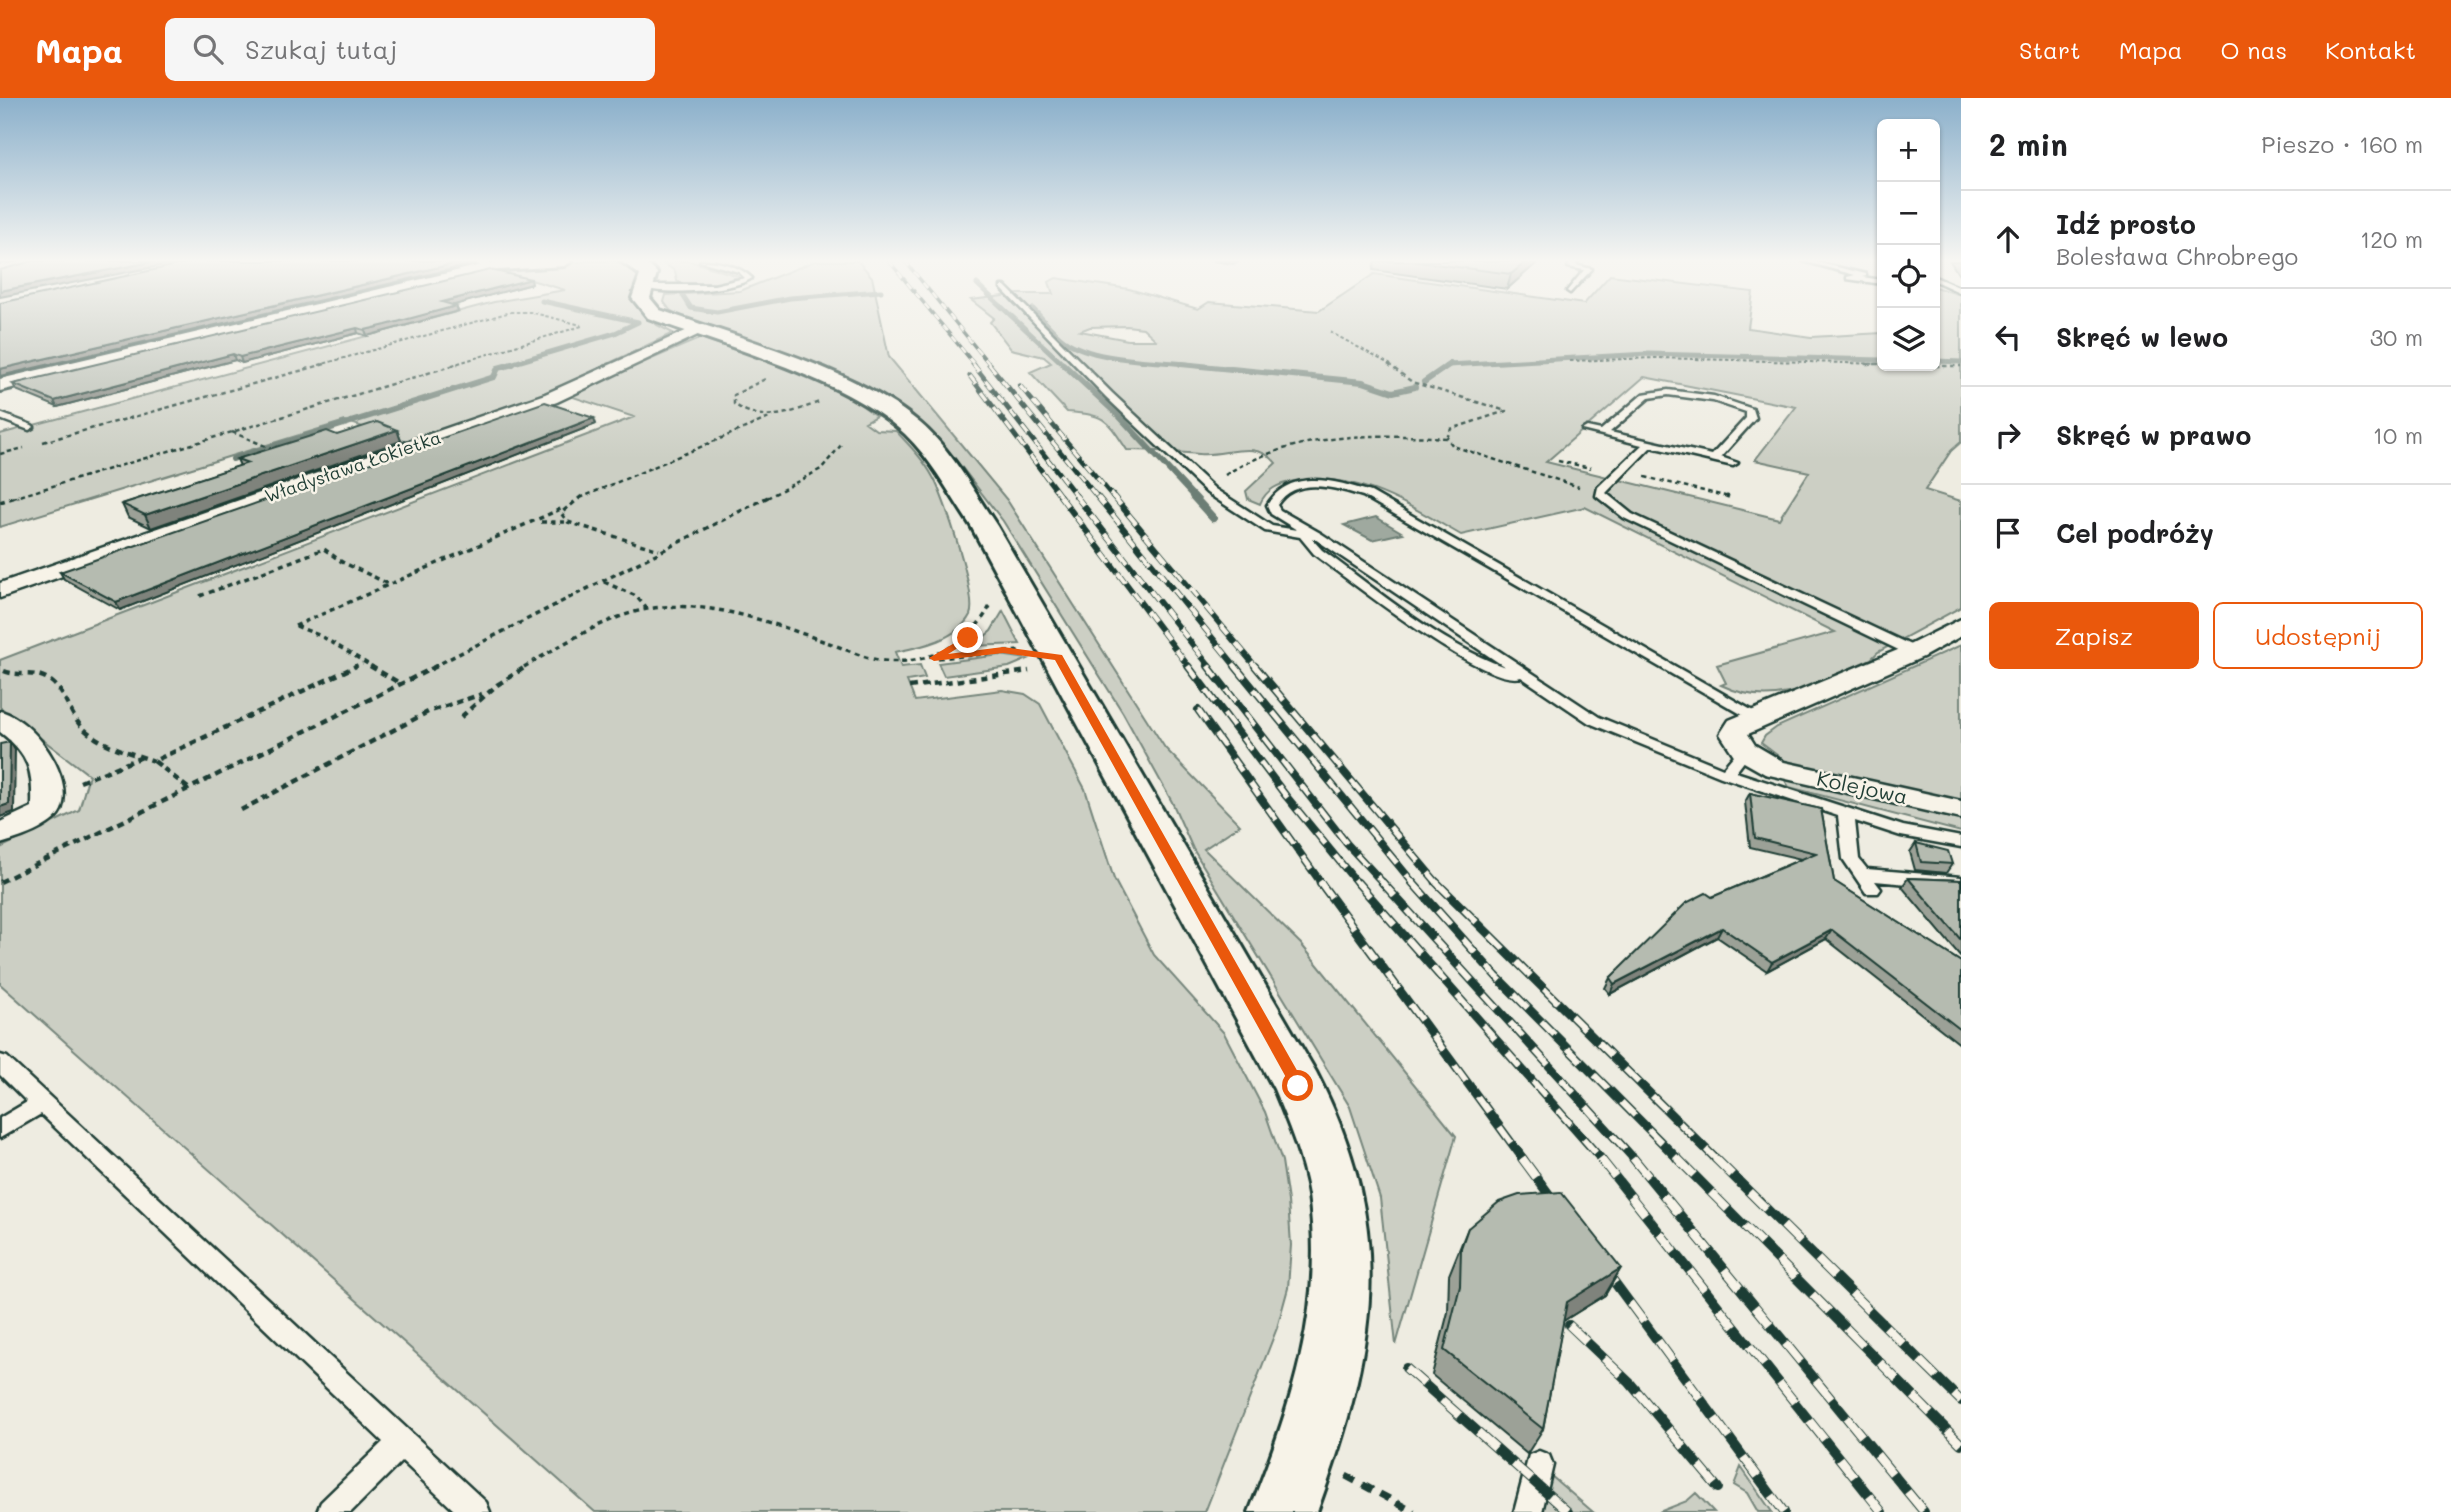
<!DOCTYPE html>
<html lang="pl">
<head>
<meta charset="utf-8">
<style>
	body { margin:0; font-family:Mali,sans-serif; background:#f6f6f6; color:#202124 }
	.controls { position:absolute; right:21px; top:21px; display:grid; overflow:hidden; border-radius:10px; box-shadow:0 2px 5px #0004 }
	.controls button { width:63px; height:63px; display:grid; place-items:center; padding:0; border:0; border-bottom:2px solid #e0e0e0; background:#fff; color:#202124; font:35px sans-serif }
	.stop { position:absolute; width:21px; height:21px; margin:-16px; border:5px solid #ea580c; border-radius:50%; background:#fff }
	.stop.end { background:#ea580c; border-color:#fff; box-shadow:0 2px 7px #0008 }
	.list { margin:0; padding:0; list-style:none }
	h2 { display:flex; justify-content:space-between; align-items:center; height:91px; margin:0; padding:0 28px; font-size:30px }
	h2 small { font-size:23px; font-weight:400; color:#757577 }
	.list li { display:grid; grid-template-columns:46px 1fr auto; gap:21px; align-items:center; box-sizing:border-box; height:98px; padding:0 28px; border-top:2px solid #e0e0e0 }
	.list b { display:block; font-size:26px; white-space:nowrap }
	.list p { margin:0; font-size:23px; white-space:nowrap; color:#757577 }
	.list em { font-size:23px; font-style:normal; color:#757577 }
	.actions { display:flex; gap:14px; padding:21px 28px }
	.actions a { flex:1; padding:16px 0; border:2px solid #ea580c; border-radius:10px; text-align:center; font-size:24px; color:#ea580c }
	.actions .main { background:#ea580c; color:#fff }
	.icon { flex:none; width:38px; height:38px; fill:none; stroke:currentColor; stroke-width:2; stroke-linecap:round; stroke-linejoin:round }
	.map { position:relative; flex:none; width:1961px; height:1414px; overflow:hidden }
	header { display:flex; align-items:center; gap:42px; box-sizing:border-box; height:98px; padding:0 35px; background:#ea580c; color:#fff }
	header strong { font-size:33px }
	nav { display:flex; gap:38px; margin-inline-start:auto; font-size:24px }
	.search { width:490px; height:63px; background:#f6f6f6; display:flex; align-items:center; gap:18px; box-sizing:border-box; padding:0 24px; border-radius:10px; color:#757577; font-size:26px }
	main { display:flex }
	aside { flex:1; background:#fff }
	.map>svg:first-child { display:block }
	.green { fill:#cccfc4; stroke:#76867c; stroke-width:2; fill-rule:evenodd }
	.water { fill:#9fa99f; stroke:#6c7e74; stroke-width:2 }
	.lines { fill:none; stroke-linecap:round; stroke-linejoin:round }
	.stream-far2 { stroke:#6c7e74; stroke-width:5 }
	.stream-far1 { stroke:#6c7e74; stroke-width:6 }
	.stream { stroke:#6c7e74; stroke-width:8 }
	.lane-casing { stroke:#1f3d34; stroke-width:5 }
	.street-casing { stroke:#1f3d34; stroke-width:5 }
	.secondary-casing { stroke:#1f3d34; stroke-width:6 }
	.path-far4 { stroke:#1f3d34; stroke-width:2; stroke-dasharray:3.5 2.5; stroke-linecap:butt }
	.path-far3 { stroke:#1f3d34; stroke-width:2.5; stroke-dasharray:4.5 3.5; stroke-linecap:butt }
	.path-far2 { stroke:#1f3d34; stroke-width:3.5; stroke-dasharray:5 4.5; stroke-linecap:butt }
	.path-far1 { stroke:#1f3d34; stroke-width:4.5; stroke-dasharray:7 5; stroke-linecap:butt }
	.path { stroke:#1f3d34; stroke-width:7; stroke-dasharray:11 8; stroke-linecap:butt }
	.lane { fill:#f7f3e8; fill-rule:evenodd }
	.street { fill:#f7f3e8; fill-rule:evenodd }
	.secondary { fill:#f7f3e8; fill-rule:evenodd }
	.rail-far5-casing { stroke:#1f3d34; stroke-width:3.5 }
	.rail-far4-casing { stroke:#1f3d34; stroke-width:5 }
	.rail-far3-casing { stroke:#1f3d34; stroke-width:6 }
	.rail-far2-casing { stroke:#1f3d34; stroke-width:8 }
	.rail-far1-casing { stroke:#1f3d34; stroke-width:9 }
	.rail-casing { stroke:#1f3d34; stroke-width:10 }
	.rail-far5 { stroke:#f7f3e8; stroke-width:2.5; stroke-dasharray:7; stroke-linecap:butt }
	.rail-far4 { stroke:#f7f3e8; stroke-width:3.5; stroke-dasharray:10; stroke-linecap:butt }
	.rail-far3 { stroke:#f7f3e8; stroke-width:4.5; stroke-dasharray:12; stroke-linecap:butt }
	.rail-far2 { stroke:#f7f3e8; stroke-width:5; stroke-dasharray:15; stroke-linecap:butt }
	.rail-far1 { stroke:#f7f3e8; stroke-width:6; stroke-dasharray:19; stroke-linecap:butt }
	.rail { stroke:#f7f3e8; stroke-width:8; stroke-dasharray:24; stroke-linecap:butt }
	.wall { fill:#9ca197; stroke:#1f3d34; stroke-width:2 }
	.shaded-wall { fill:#7f837b; stroke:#1f3d34; stroke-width:2 }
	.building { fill:#b5bbb0; stroke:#1f3d34; stroke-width:2 }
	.route { fill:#ea580c }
	.labels { text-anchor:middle; stroke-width:5; stroke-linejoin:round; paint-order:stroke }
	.far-street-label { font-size:18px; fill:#1f3d34; stroke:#f7f3e8 }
	.street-label { font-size:21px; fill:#1f3d34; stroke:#f7f3e8 }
</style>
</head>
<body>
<header>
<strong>Mapa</strong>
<div class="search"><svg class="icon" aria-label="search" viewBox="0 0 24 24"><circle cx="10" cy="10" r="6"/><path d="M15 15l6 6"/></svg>Szukaj tutaj</div>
<nav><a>Start</a><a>Mapa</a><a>O nas</a><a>Kontakt</a></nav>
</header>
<main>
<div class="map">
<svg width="1961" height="1414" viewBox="0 0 1961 1414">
	<rect width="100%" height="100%" fill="#eeece1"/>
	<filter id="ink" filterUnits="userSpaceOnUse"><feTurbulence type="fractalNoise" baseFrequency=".0143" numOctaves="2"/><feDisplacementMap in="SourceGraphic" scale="14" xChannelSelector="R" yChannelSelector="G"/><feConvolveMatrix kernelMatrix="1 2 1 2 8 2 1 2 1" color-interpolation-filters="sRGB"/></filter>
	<g filter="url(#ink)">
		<path class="green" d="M589 163H615L639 176 632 203 655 226 673 235 542 297 408 344 345 323 0 429V336L494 204 565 192 497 172Z
			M660 163H690L738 178 722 185H681L677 183 675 173Z
			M815 163H858L872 179 889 259 1007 402 1165 650 1240 727 1204 751 1301 846 1456 1038 1396 1247 1380 1100 1350 1009 1193 751 1172 704 1123 615 1003 423 956 362 922 327 858 283 684 220 670 212 664 204 666 197 740 193Z
			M1374 176 1584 206 1610 177 1753 194 1748 230 1811 239 1882 235V268H1935V189L1961 197V344L1951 353 1925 392 1961 403V509L1878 554 1871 561C1821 583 1777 614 1721 587L1726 585 1717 567 1835 534 1585 409 1461 437C1408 407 1358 373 1294 383 1279 386 1266 391 1260 406L1248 401 1246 393 1276 365C1256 340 1225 359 1199 356 1175 354 1151 352 1127 352 1106 320 1106 317 1067 314L1030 274 1051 265 1044 259 1011 251 990 224 994 220 971 202 1019 196H1053L1049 184 1056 180 1129 191 1198 211 1209 204 1319 213ZM1127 228 1143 230 1156 242H1128L1080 233 1090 229ZM1644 279 1796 309 1755 362 1809 374 1779 421 1546 364Z
			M701 240C759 261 827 278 876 318L865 324 876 332 896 333C909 347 924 362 933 379 944 398 978 500 970 517 957 542 920 549 895 554L901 569 920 567 925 580 907 583 915 603 1002 592 1025 596 1040 606 1085 691 1114 781 1154 857 1224 935 1265 1014 1282 1063 1288 1103 1291 1147 1288 1190 1277 1230 1205 1414H595L0 886V750L79 712 89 677 0 609V562L634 319 567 297Z
			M1003 513 1020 546 973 548 991 533Z
			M1961 547V702L1811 671 1785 663 1761 645 1765 638 1777 629Z
			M1000 557 1028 561 1009 569 944 578 938 565Z
			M1784 681 1961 719V734L1789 689Z
			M1741 1369 1772 1414H1758L1747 1395 1734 1387Z
			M1550 1377 1593 1414H1541Z
			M1696 1395 1714 1414H1659L1687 1403Z"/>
		<path class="water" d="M1376 419 1403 435 1372 442 1344 427Z"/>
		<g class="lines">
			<path class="stream-far2" d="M977 186 1064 267
				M682 196 691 210 717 214 790 200 881 193
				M542 203 638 224
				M1033 211C1043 221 1053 234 1064 242 1095 264 1155 262 1193 267
				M1935 263 1961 264
				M507 267 615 235 638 224
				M1448 267 1648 256 1882 262"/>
			<path class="stream-far1" d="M1063 266 1119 318 1195 400
				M1181 266 1363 284 1393 294 1415 289
				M1424 284 1450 266
				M233 361 494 279 498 270 513 266"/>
			<path class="stream" d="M1193 398 1213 420"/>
			<defs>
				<path id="lane" d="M700 163C717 162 740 168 752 180 734 193 661 198 642 189L645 187H714L745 180 739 174Z
					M1572 163H1578L1575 167 1592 171 1570 195 1567 193 1584 172 1568 169Z
					M1803 163H1812L1866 176V178L1862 179 1882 182V186L1847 181V179L1855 177Z
					M1935 179 1961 190V195L1935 183Z
					M1001 188H1005L1112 295 1215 391 1272 428 1297 432 1271 416 1267 407C1291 369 1335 383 1371 394L1767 621 1765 624H1755L1363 398C1336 390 1296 377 1277 407L1280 412 1322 436 1599 619 1723 670 1740 650H1750L1752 653 1736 674 1903 728 1961 739V749L1901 738 1855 723 1859 761 1867 771 1961 779V791L1875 783 1881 791 1878 795H1866L1843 761 1838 718 1721 679 1589 625 1521 579C1486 591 1346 480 1314 456L1300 439 1265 433 1207 395 1106 299 1001 190ZM1312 441H1315L1505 569C1438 545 1379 493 1322 452Z
					M1668 292 1714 298 1753 311 1756 320 1721 359 1738 365 1733 368 1651 349 1606 395 1632 416 1919 551V557H1909L1624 420 1596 398 1598 389 1642 347 1582 332 1587 329 1601 332 1643 296ZM1668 297 1713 303 1746 314V320L1712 357 1610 334 1649 300Z
					M0 315 32 327 34 329 29 332 0 321Z
					M0 957 7 959 486 1404 490 1414H456L402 1363 351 1414H317L321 1404 383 1344 41 1016 0 1040V1020L27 1004 0 977Z
					M1539 1353 1549 1357 1553 1367 1542 1414H1514L1529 1357Z"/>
				<path id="street" d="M472 163H487L495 168 489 172Z
					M699 227 704 228V234L557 304 0 500V485L545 296Z
					M1961 521V538L1923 559 1748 636 1755 647 1784 664 1961 703V721L1765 676 1735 659 1720 636 1729 622 1905 549Z
					M0 613C33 621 75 678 61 712 53 730 18 741 0 746V724L32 709C33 674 30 657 0 634Z"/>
				<path id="secondary" d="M498 163H572L564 168 498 172 0 293V281Z
					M621 163C635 162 647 164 657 175L650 200 660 212C741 241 855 270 920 325 952 352 974 394 997 428L1316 974C1398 1133 1376 1252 1317 1414H1249C1290 1312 1325 1209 1309 1097 1303 1060 1288 1025 1274 991L971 428C950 397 932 362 905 336 848 282 723 247 648 220L632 200 640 177Z"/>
			</defs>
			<use href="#lane" class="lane-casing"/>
			<use href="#street" class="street-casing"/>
			<use href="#secondary" class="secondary-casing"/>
			<path class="path-far4" d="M1330 234 1391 267
				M1570 263 1656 260 1882 266
				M319 267 511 214H530L581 227
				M452 267 582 228"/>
			<path class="path-far3" d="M1388 266 1412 284 1506 313 1451 331 1447 340 1453 348 1579 389
				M1866 266H1882
				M1935 268H1961
				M765 281 734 297V306C762 326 789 316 819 304
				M232 334 275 352
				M43 344 325 266
				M0 356 24 350
				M1558 363 1591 370
				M1225 377C1292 335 1371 335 1447 340
				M1645 379 1729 399
				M13 400 458 266
				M580 400 769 320
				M767 400 821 371 842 346"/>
			<path class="path-far2" d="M582 398 561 415 568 424 659 452
				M1726 398 1729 399
				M0 404 19 398
				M541 424H567
				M604 484 636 498 647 511
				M200 498 324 451 342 464 391 487
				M295 528 563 410
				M296 528 321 538 373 569
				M938 560 1020 553
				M353 569 362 565
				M433 569 770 398
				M524 569C566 545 614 512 664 509 718 505 773 525 823 543 842 549 864 561 884 563 930 567 972 546 992 504"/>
			<path class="path-far1" d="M370 568 401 586
				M4 573C18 579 33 573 46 580 65 590 68 614 81 628 100 648 129 654 154 663
				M909 589 1029 573
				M461 619 497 587 527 568
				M80 684 142 659
				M188 690 154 663 356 568
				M241 712 428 614 482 596
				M0 784 437 568"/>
			<path class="path" d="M1346 1378 1414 1414"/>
			<use href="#lane" class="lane"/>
			<use href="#street" class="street"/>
			<use href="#secondary" class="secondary"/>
			<defs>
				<path id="rail-far5" d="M889 163 975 267
					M905 163 990 267"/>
				<path id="rail-far4" d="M973 266 1078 400
					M989 266 1098 400
					M970 278 1062 400
					M1020 288 1114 400"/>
				<path id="rail-far3" d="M1060 398 1189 569
					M1076 398 1210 569
					M1097 398 1236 569
					M1113 398 1256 569"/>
				<path id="rail-far2" d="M1188 568 1286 698 1358 786
					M1208 568 1347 746 1384 786
					M1235 568 1414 786
					M1255 568 1438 786
					M1198 612 1322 786"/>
				<path id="rail-far1" d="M1320 784 1524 1062
					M1357 784 1602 1062
					M1382 784 1635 1062
					M1412 784 1496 878 1679 1062
					M1436 784 1717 1062"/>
				<path id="rail" d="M1522 1060 1559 1110
					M1600 1060 1882 1414
					M1633 1060 1924 1414
					M1677 1060 1961 1346
					M1715 1060 1961 1303
					M1601 1166 1784 1414
					M1569 1227 1630 1285 1718 1390
					M1406 1270 1568 1414"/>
			</defs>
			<use href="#rail-far5" class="rail-far5-casing"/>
			<use href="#rail-far4" class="rail-far4-casing"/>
			<use href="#rail-far3" class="rail-far3-casing"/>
			<use href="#rail-far2" class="rail-far2-casing"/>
			<use href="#rail-far1" class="rail-far1-casing"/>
			<use href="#rail" class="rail-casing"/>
			<use href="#rail-far5" class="rail-far5"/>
			<use href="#rail-far4" class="rail-far4"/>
			<use href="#rail-far3" class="rail-far3"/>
			<use href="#rail-far2" class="rail-far2"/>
			<use href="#rail-far1" class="rail-far1"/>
			<use href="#rail" class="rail"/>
		</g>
		<path class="wall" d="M1213 163H1239L1233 166Z
			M1375 163H1539L1507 191 1373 172Z
			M1950 163H1961V179L1959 177Z
			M532 186 453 207 456 208 458 213 367 238 358 235 242 265 235 262 57 309 16 292 13 286Z
			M596 326 120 512 64 481 60 474Z
			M397 332 401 343 151 430 128 419 122 406 240 368 237 361 337 337Z
			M1750 695 1821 711 1834 783 1961 864V947L1826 841 1767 873 1717 839 1610 896 1605 890 1610 880 1712 799 1801 761 1750 749 1745 704Z
			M1916 745 1952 766 1946 775 1915 772 1910 754Z
			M1908 780 1961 782V859L1902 789Z
			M1468 1130 1621 1170 1605 1197 1563 1223 1543 1331 1527 1356 1432 1277 1448 1214 1449 1177Z"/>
		<path class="shaded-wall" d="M0 163H19L0 166Z
			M156 163H185L0 199V193Z
			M465 163H472L473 166 0 278V271Z
			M1527 163H1539L1507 191 1511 176Z
			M531 181 532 186 443 210 442 204Z
			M456 208 458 213 367 238 365 232Z
			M357 230 358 235 242 265 240 259Z
			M233 256 235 262 57 309 54 303Z
			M594 320 596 326 120 512 116 504Z
			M397 332 401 343 151 430 145 417Z
			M10 644 15 652 14 714 0 719V709Z
			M1722 830 1717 839 1610 896 1614 886Z
			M1832 832 1826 841 1767 873 1772 864Z
			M1621 1170 1605 1197 1552 1230 1567 1204Z"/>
		<path class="building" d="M33 163H156L0 193V172Z
			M195 163H465L0 271V205Z
			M1411 163H1527L1511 176Z
			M490 172 531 181 442 204 456 208 386 227 365 232 357 230 240 259 233 256 54 303 13 286Z
			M545 304 594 320 116 504 60 474Z
			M377 324 397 332 145 417 122 406 248 365 237 361 327 333 337 337Z
			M10 644 9 706 0 709V646Z
			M1750 695 1821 711 1834 783 1961 864V932L1832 832 1772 864 1722 830 1614 886 1610 880 1686 805 1706 795 1712 799 1816 755 1755 740Z
			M1916 745 1948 753 1952 766 1921 764Z
			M1908 780 1961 782V842Z
			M1561 1094 1621 1170 1567 1204 1543 1331 1444 1252 1460 1188 1461 1150 1468 1130 1499 1104 1519 1097Z"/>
	</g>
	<linearGradient id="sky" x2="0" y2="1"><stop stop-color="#8bb0cb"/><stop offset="0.45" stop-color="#f7f6f2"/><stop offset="1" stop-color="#f7f6f2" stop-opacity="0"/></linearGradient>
	<rect width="1961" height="361" fill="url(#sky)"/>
	<path class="route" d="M968 537 971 542 948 556 1003 549 1062 557 1303 983V992H1293L1055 562 1003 555 934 563 929 560Z"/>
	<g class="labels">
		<g class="far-street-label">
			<text transform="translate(353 369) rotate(-19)" y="6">Władysława Łokietka</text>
		</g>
		<g class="street-label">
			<text transform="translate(1862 690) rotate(12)" y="7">Kolejowa</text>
		</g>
	</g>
</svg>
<div class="controls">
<button>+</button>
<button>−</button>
<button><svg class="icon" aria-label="locate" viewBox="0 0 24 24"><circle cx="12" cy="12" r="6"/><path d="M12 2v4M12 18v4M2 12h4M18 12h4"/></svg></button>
<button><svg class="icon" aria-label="layers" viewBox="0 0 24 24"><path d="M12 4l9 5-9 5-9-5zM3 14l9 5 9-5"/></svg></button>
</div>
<div class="stop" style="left:1298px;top:988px"></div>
<div class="stop end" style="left:968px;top:540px"></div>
</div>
<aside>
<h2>2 min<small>Pieszo · 160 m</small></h2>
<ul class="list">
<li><svg class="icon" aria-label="ahead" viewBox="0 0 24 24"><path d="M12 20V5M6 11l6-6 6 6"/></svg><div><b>Idź prosto</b><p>Bolesława Chrobrego</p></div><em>120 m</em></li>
<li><svg class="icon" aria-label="left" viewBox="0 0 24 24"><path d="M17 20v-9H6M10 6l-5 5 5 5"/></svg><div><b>Skręć w lewo</b></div><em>30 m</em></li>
<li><svg class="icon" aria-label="right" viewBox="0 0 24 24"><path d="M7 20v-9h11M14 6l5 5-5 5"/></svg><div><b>Skręć w prawo</b></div><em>10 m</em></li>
<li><svg class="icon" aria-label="arrive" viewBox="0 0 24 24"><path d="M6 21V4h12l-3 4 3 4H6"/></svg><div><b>Cel podróży</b></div></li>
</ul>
<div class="actions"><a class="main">Zapisz</a><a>Udostępnij</a></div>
</aside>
</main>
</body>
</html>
